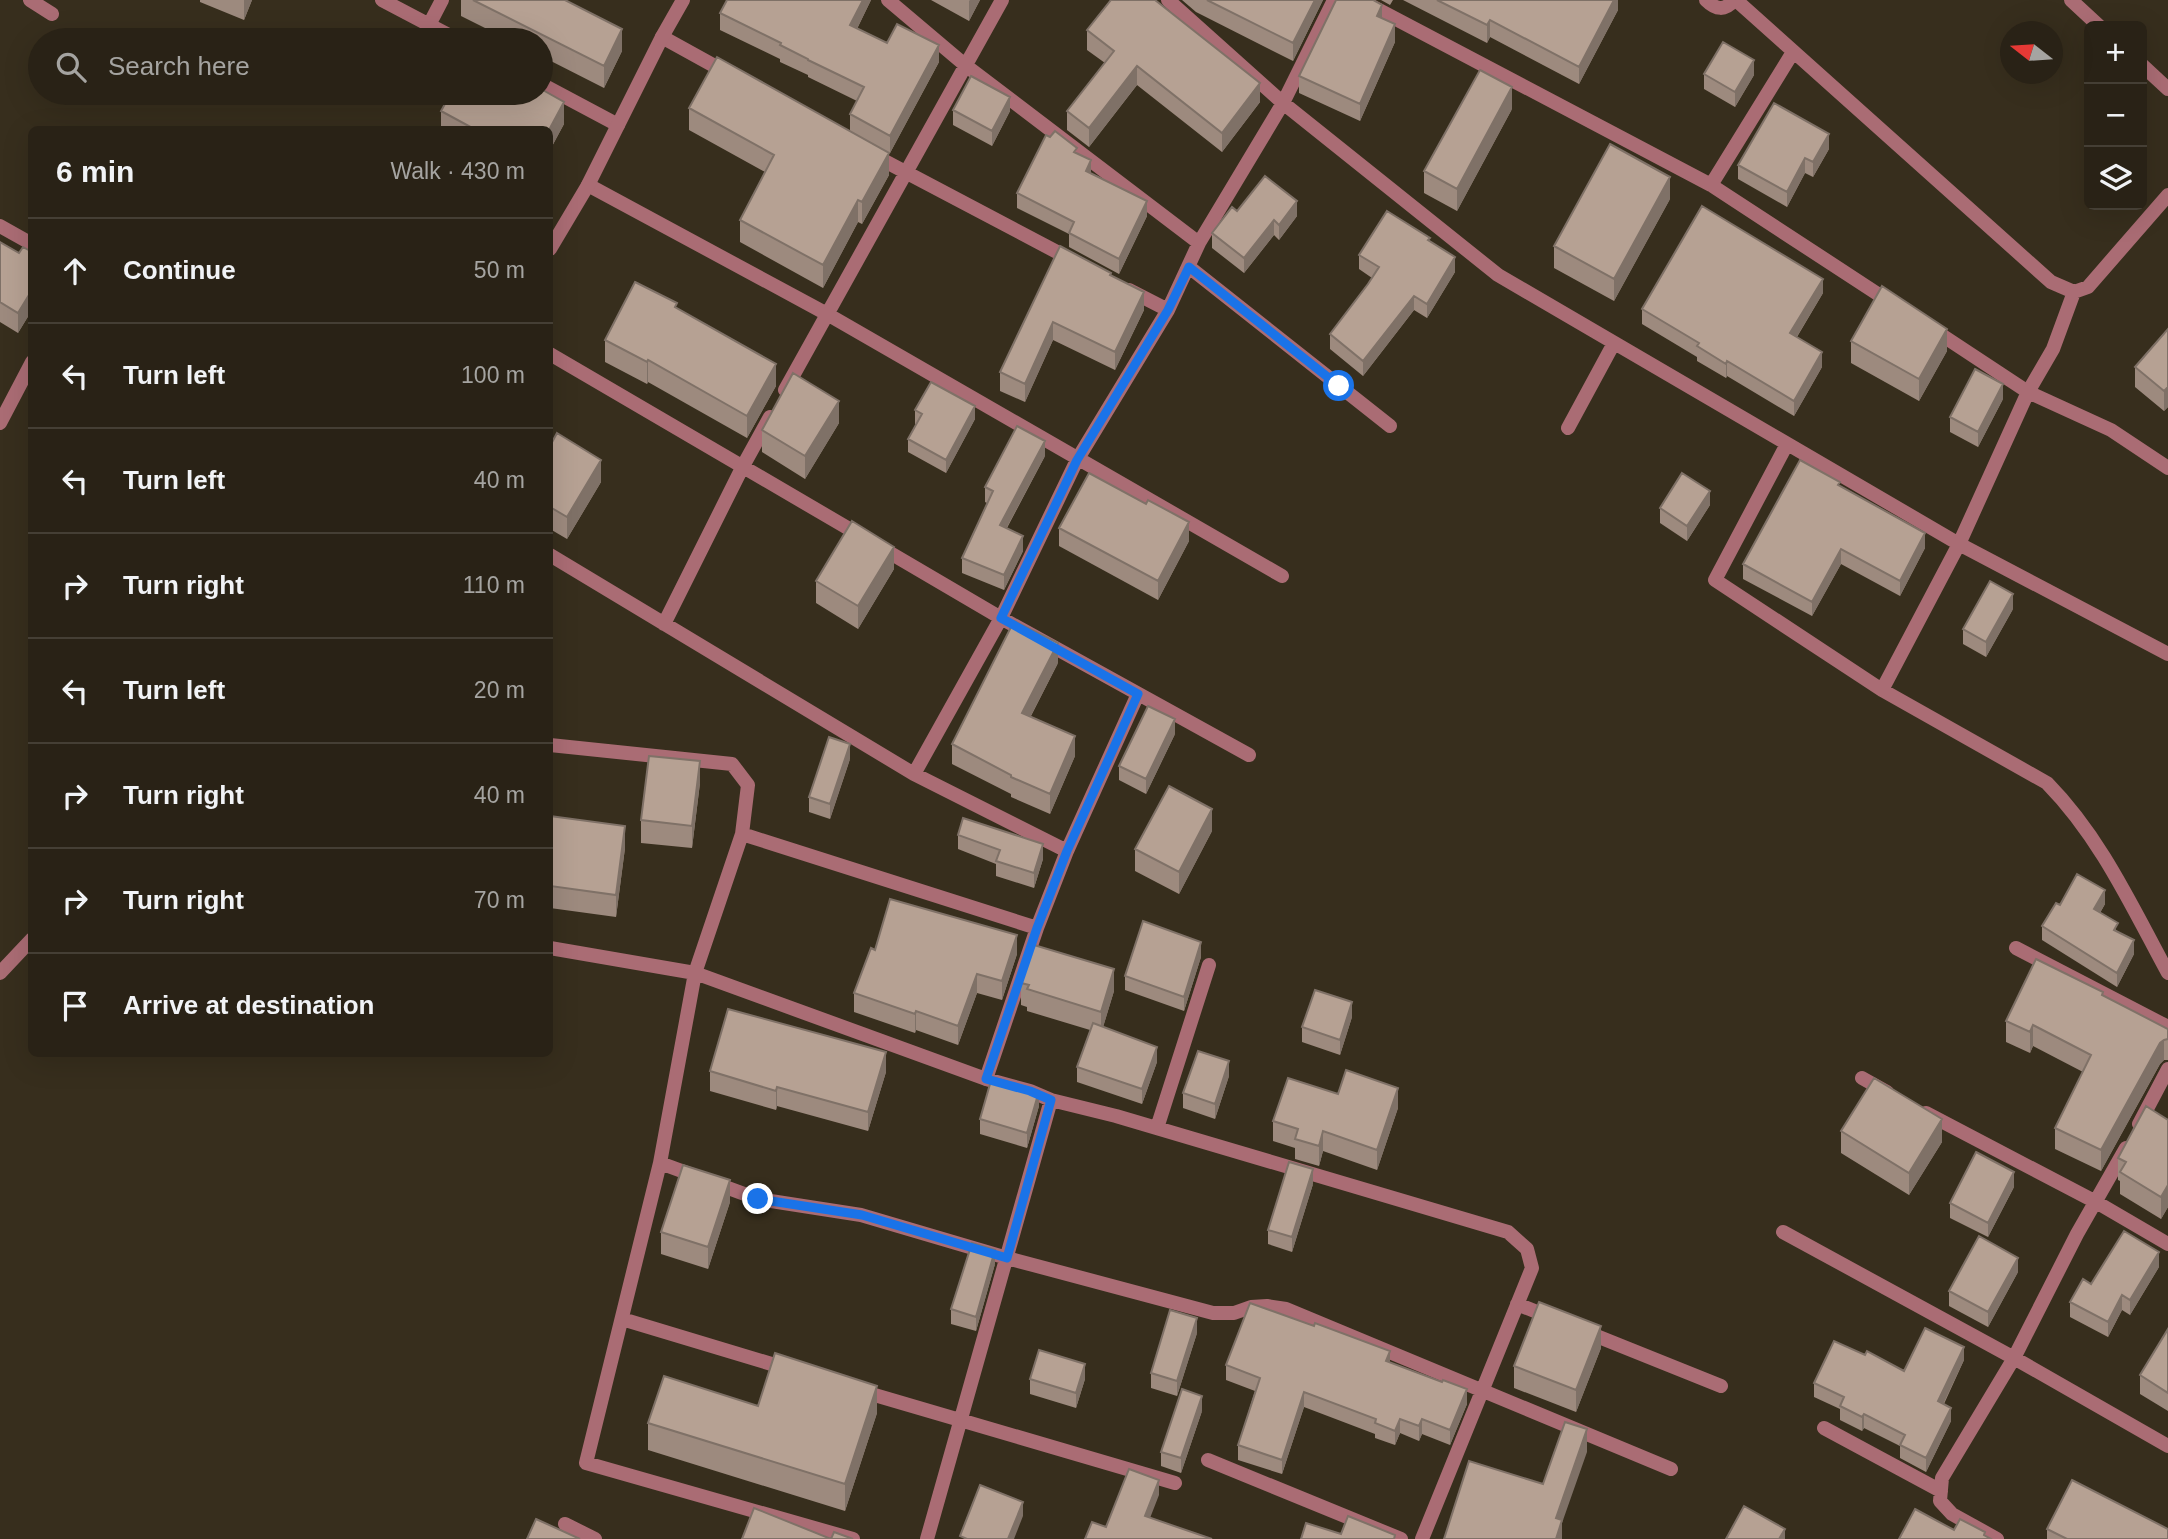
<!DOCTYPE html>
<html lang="en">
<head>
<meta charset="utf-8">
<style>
	body { margin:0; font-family:Arial,sans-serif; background:#352f23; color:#f1f3f6 }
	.controls { position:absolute; right:21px; top:21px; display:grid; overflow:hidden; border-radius:10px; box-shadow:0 7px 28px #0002 }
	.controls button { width:63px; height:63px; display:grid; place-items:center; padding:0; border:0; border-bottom:2px solid #453f35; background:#292216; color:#f1f3f6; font:35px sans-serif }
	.compass { position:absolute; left:2000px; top:21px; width:63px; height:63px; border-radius:50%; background:#292216; box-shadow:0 7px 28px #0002; rotate:287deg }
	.stop { position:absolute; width:21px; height:21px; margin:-16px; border:5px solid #1a73e8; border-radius:50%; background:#fff }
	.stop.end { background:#1a73e8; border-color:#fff; box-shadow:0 2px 7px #0008 }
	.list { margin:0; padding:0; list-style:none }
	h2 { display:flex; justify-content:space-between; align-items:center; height:91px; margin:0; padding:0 28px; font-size:30px }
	h2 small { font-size:23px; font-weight:400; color:#a5a4a1 }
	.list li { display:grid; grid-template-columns:46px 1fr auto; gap:21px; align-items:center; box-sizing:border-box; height:105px; padding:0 28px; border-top:2px solid #453f35 }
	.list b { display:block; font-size:26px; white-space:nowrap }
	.list em { font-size:23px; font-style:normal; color:#a5a4a1 }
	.icon { flex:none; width:38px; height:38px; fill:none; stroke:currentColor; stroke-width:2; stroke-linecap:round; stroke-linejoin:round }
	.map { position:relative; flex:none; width:2168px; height:1539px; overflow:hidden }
	.search { position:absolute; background:#292216; box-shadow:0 7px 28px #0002; left:28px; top:28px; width:525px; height:77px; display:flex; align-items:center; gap:18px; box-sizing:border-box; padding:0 24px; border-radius:38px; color:#a5a4a1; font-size:26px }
	.panel { position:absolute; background:#292216; box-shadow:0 7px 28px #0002; left:28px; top:126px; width:525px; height:931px; border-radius:10px }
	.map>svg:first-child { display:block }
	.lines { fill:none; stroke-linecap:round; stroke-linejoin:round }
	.minor { stroke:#aa6c74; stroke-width:14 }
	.tertiary { stroke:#aa6c74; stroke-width:14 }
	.wall { fill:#9d8a7e }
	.shaded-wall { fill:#7f7167 }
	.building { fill:#b6a193; stroke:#7f7167; stroke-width:2 }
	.route { stroke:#1a73e8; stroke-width:9 }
</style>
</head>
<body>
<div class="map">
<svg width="2168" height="1539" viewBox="0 0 2168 1539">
	<rect width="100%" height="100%" fill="#372e1d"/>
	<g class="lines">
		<path class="minor" d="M30 0 52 14
			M382 0 458 40
			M888 0 965 65 1199 243
			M1168 0 1283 103 1498 275 1959 544 2168 654
			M1360 0 1711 185 1893 304
			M1736 0 2051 282 2074 292 2088 287 2168 195
			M2071 0 2099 26
			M429 25 442 0
			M662 37 729 74
			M2142 65 2168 89
			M541 84 618 125
			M875 156 1074 261
			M588 185 827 314 1282 576
			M1711 185 1793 52
			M0 226 32 244
			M1189 267 1390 426
			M1129 290 1168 310
			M1934 330 2028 392 2111 430 2168 468
			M550 354 863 537
			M785 390 1002 0
			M0 423 32 362
			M1568 428 1614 343
			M1787 444 1715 580 1882 690 2047 783C2101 838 2132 907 2168 973
			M880 547 1001 618 1249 755
			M550 555 914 774 1067 851
			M664 624 743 466 770 417
			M1882 690 1959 544 2028 392 2053 349 2074 292
			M550 745 732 764 748 785 742 834 695 973 660 1163 586 1463 853 1539
			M914 774 1001 618 1077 460 1168 310 1199 243 1283 103 1334 0
			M742 834 1037 928
			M550 948 695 973 986 1079 1030 1091 1051 1100 927 1539
			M2016 948 2168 1027
			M1862 1078 1887 1092
			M986 1079 1037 928 1067 851 1138 694
			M1051 1100 1116 1116 1508 1232 1527 1249 1532 1268 1422 1539
			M1926 1113 2096 1202 2168 1244
			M2139 1124 2168 1069
			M1157 1128 1209 965
			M660 1163 758 1199 861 1215 1007 1258 1213 1313H1234L1251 1307 1267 1306 1286 1309 1671 1469
			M1783 1232 2014 1358 2168 1446
			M1517 1304 1552 1318
			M622 1319 788 1369
			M1584 1331 1721 1386
			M861 1391 1175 1483
			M1824 1428 1941 1491
			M1208 1460 1401 1539
			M565 1524 595 1539
			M1997 1539 1952 1514 1940 1501 1942 1478 2014 1358 2077 1234 2126 1148"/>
		<path class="tertiary" d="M1706 0C1716 10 1725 11 1734 0
			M550 249 588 185 662 37 683 0
			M0 973 32 939"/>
	</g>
	<path class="wall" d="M200 0H252L244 20 200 2Z
		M461 0H565L622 51 604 88 541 56V40H509L461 16Z
		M871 0 857 29 887 43 939 62 890 153H889V175L862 224 858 222 823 288 740 242V220L765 172 689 130V108L850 131V114L857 101 808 77V75L780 62V59L720 30V13Z
		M931 0H980L969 21Z
		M1182 0H1323L1293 61 1196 12Z
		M1381 0H1393L1390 5Z
		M1403 0H1618V10L1579 84 1490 37 1487 43Z
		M1382 18 1395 42 1360 121 1299 93V76Z
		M1087 30 1260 102 1222 152 1137 85 1089 147 1067 130V111L1105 63 1087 50Z
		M1704 74 1754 75 1735 107 1704 89Z
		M1512 109 1457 211 1424 193V171Z
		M953 110 1010 111 992 146 953 125Z
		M441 111 564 124 550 150V130H441Z
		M1829 149 1813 177 1805 173 1787 207 1738 179V165Z
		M1077 153 1091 174 1147 216 1119 274 1069 247V234L1017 208V193Z
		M1670 199 1614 301 1554 268V246Z
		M1237 211 1297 216 1279 240 1274 235 1244 273 1212 248V233Z
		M1430 241 1455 272 1427 318 1414 310 1363 376 1330 349V334L1372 278 1359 269V255Z
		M0 242 19 253 32 252V310L18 333 0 322Z
		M1060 246 1111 275 1144 310 1115 370 1053 340 1025 402 1000 391V372Z
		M1823 293 1797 337 1822 367 1794 416 1727 376 1726 378 1697 361V357L1642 324V309Z
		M677 308 776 386 747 438 648 382 647 384 605 362V340Z
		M2168 329V407L2164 411 2135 387V367Z
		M1851 341 1947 351 1919 401 1851 363Z
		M2003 399 1978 447 1950 432V417Z
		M915 410 975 419 946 473 908 452V439L916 424H915Z
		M839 423 805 479 762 452V430Z
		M550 446 601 482 567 539 550 529Z
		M1045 456 1007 528 1023 551 1004 590 962 573V558L987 503 985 502V487Z
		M1840 486 1925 548 1900 596 1841 564 1812 616 1743 579V564Z
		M1146 504 1189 541 1158 600 1059 546V528Z
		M1710 505 1687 541 1660 523V508Z
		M894 569 858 629 816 603V581Z
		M2013 609 1986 657 1963 644V629Z
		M1058 663 1031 716 1075 756 1050 814 1011 797V794L952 764V744Z
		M1175 734 1146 794 1119 780V766Z
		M850 759 830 819 809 812V797Z
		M700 783 692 848 641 843V820Z
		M550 816 625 848 616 917 550 908Z
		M1212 831 1179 894 1135 871V849Z
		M958 835 1043 859 1034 888 996 876V864L958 849Z
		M2105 904 2100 913 2118 932 2134 954 2117 987 2042 940V926L2060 905Z
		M875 950 1017 954 1002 1000 977 993 958 1045 916 1030 915 1033 854 1012V993Z
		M1201 957 1184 1011 1125 990V976Z
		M1021 983 1114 991 1103 1027 1157 1062 1142 1104 1077 1082V1067L1090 1030 1027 1011V1007L1021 1005Z
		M2103 995 2168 1029V1060H2164L2160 1064 2101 1171 2055 1149V1128L2083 1072 2033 1046 2030 1053 2006 1042V1021Z
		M1352 1017 1340 1055 1302 1042V1027Z
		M710 1071 886 1072 868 1131 777 1106 776 1110 710 1091Z
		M1229 1076 1215 1119 1183 1108V1093Z
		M1338 1094 1398 1108 1377 1170 1323 1151 1319 1166 1295 1159V1148L1273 1141V1121Z
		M1039 1106 1027 1148 980 1134V1119Z
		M2168 1120V1207L2161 1219 2120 1194V1181L2118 1180V1158Z
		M1841 1131 1942 1142 1909 1195 1841 1153Z
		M1313 1184 1292 1252 1268 1244V1230Z
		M2014 1187 1988 1237 1950 1218V1203Z
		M730 1202 708 1269 661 1254V1232Z
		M995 1264 976 1331 951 1324V1309Z
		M2159 1267 2130 1315 2122 1310 2108 1337 2070 1317V1302L2091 1284Z
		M2018 1272 1988 1327 1949 1306V1291Z
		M2168 1329V1411L2140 1394V1375Z
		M1197 1333 1177 1396 1151 1388V1373Z
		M1601 1348 1576 1412 1514 1388V1366Z
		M1964 1360 1944 1404 1951 1421 1926 1472 1900 1458V1446L1864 1428 1862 1431 1840 1420V1409L1814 1397V1383L1904 1371Z
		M1390 1362 1467 1404 1450 1445 1422 1434 1419 1441 1400 1433 1395 1445 1375 1438V1434L1304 1407 1282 1474 1238 1460V1445L1255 1391 1226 1380V1365Z
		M1030 1379H1085L1076 1408 1030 1394Z
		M1202 1411 1181 1473 1161 1466V1452Z
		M877 1413 845 1511 648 1450V1423Z
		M2047 1529 2168 1539H2047Z"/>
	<path class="shaded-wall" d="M244 0H252L244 20Z
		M863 0H871L850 43V25Z
		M970 0H980L969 21V1Z
		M1315 0H1323L1293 61V43Z
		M1614 0H1618V10L1579 84V67Z
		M1382 5V23L1377 16Z
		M1490 20V37L1487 43V25Z
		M1395 24V42L1360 121V104Z
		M622 29V51L604 88V66Z
		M939 45V62L890 153V136Z
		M1754 60V75L1735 107V92Z
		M1137 66V85L1089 147V128Z
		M1260 83V102L1222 152V133Z
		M1512 87V109L1457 211V189Z
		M1010 97V111L992 146V131Z
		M564 102V124L550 150 549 130Z
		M1829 134V149L1813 177V162Z
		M889 153V175L862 224V202Z
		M1805 158V173L1787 207V192Z
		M1091 160V175L1086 171Z
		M1670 177V199L1614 301V279Z
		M858 200V222L823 288V265Z
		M1147 201V216L1119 274V259Z
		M1297 201V216L1279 240V225Z
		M1274 220V235L1244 273V258Z
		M1455 257V272L1427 318V304Z
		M1823 279V293L1790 348V333Z
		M32 290V310L18 333V313Z
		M1144 292V310L1115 370V352Z
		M1414 296V310L1363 376V361Z
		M1053 322V340L1025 402V384Z
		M1947 329V351L1919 401V379Z
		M1822 352V367L1794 416V401Z
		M648 360V382L647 384V362Z
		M1727 361V376L1726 378V364Z
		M776 364V386L747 438V416Z
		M2003 384V399L1978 447V432Z
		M2168 387V407L2164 411V391Z
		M839 401V423L805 479V456Z
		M975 406V419L946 473V460Z
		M1045 441V456L1000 540V525Z
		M601 460V482L567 539V517Z
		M1710 491V505L1687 541V526Z
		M1189 522V541L1158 600V581Z
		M1925 533V548L1900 596V581Z
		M1023 536V551L1004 590V575Z
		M894 547V569L858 629V606Z
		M1841 549V564L1812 616V602Z
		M2013 594V609L1986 657V642Z
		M1058 643V663L1022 733V713Z
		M1175 719V734L1146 794V779Z
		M1075 736V756L1050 814V794Z
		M850 744V759L830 819V804Z
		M700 761V783L692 848V826Z
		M1212 809V831L1179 894V872Z
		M625 826V848L616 917V895Z
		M1043 844V859L1034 888V873Z
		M2105 890V904L2094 923V909Z
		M1017 935V954L1002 1000V981Z
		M2134 940V954L2117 987V973Z
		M1201 942V957L1184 1011V997Z
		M1114 969V991L1101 1034V1012Z
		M977 974V993L958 1045V1026Z
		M1352 1002V1017L1340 1055V1040Z
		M916 1011V1030L915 1033V1014Z
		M2033 1025V1046L2030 1053V1032Z
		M2164 1040V1060L2160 1064 2101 1171V1150L2160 1043Z
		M1157 1047V1062L1142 1104V1089Z
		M886 1052V1072L868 1131V1112Z
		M1229 1061V1076L1215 1119V1104Z
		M777 1087V1106L776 1110V1091Z
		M1398 1088V1108L1377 1170V1150Z
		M1039 1091V1106L1027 1148V1133Z
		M1942 1119V1142L1909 1195V1173Z
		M1323 1131V1151L1319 1166V1146Z
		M1313 1169V1184L1292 1252V1237Z
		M2014 1172V1187L1988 1237V1223Z
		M730 1180V1202L708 1269V1247Z
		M2168 1185V1207L2161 1219V1197Z
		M995 1250V1264L976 1331V1317Z
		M2159 1252V1267L2130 1315V1300Z
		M2018 1258V1272L1988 1327V1312Z
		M2122 1295V1310L2108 1337V1322Z
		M1197 1318V1333L1177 1396V1381Z
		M1601 1326V1348L1576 1412V1390Z
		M1964 1347V1360L1938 1415V1401Z
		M1390 1351V1366L1386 1361Z
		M1085 1364V1379L1076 1408V1393Z
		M877 1386V1413L845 1511V1484Z
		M1467 1389V1404L1450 1445V1430Z
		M1304 1392V1407L1282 1474V1460Z
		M1202 1396V1411L1181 1473V1458Z
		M1951 1408V1421L1926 1472V1458Z
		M1864 1414V1428L1862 1431V1417Z
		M1400 1419V1433L1395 1445V1431Z
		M1422 1419V1434L1419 1441V1426Z
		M1587 1429V1452L1562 1523V1539H1556V1518Z
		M1159 1480V1495L1145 1531V1516Z
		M1023 1502V1516L1014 1539H1008Z
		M1785 1529V1539H1779Z"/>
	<path class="building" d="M473 0H565L622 29 604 66Z
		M727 0H863L850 25 887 43 897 24 939 45 890 136 850 114 864 87 808 60V59L780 45 781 43 720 13Z
		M1111 0H1155L1260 83 1222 133 1137 66 1089 128 1067 111 1114 51 1087 30Z
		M1207 0H1315L1293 43Z
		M1336 0H1373L1382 5 1377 16 1395 24 1360 104 1299 76Z
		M1437 0H1614L1579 67 1490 20 1487 25Z
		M1723 42 1754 60 1735 92 1704 74Z
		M717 57 889 153 862 202 858 200 823 265 740 220 774 155 689 108Z
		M1480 70 1512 87 1457 189 1424 171Z
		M971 76 1010 97 992 131 953 110Z
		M541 89 564 102 549 130H476L441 111 451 93H541Z
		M1774 103 1829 134 1813 162 1805 158 1787 192 1738 165Z
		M1055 131 1077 148 1074 152 1091 160 1086 171 1147 201 1119 259 1069 233 1074 222 1017 193 1046 135 1050 137Z
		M1610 144 1670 177 1614 279 1554 246Z
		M1265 176 1297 201 1279 225 1274 220 1244 258 1212 233 1232 207 1237 211Z
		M1702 206 1823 279 1790 333 1822 352 1794 401 1727 361 1726 364 1697 346 1699 343 1642 309Z
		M1387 211 1430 238 1428 240 1455 257 1427 304 1414 296 1363 361 1330 334 1368 284 1379 267 1359 255Z
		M0 242 19 253 23 247 32 252V290L18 313 0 302Z
		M1060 246 1111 273 1110 275 1144 292 1115 352 1053 322 1025 384 1000 372Z
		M635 282 677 303 675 307 776 364 747 416 648 360 647 362 605 340Z
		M1882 286 1947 329 1919 379 1851 341Z
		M2168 329V387L2164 391 2135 367Z
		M1975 369 2003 384 1978 432 1950 417Z
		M793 373 839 401 805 456 762 430Z
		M931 382 975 406 946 460 908 439 922 414 915 410Z
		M1017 426 1045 441 1000 525 1023 536 1004 575 962 558 993 491 985 487Z
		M557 433 601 460 567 517 550 507V446Z
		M1800 460 1840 482 1838 485 1925 533 1900 581 1841 549 1812 602 1743 564Z
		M1089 473 1146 504 1148 500 1189 522 1158 581 1059 528Z
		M1682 473 1710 491 1687 526 1660 508Z
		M852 521 894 547 858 606 816 581Z
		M1990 581 2013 594 1986 642 1963 629Z
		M1014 621 1058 643 1022 713 1075 736 1050 794 1011 777V775L952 744Z
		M1148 706 1175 719 1146 779 1119 766Z
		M829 737 850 744 830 804 809 797Z
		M649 756 700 761 692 826 641 820Z
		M1169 786 1212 809 1179 872 1135 849Z
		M550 816 625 826 616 895 550 886Z
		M963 818 1043 844 1034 873 996 861 1000 850 958 835Z
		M2077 874 2105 890 2094 909 2118 923 2114 930 2134 940 2117 973 2042 926 2056 903 2060 905Z
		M890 899 1017 935 1002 981 977 974 958 1026 916 1011 915 1014 854 993 871 948 875 950Z
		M1143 921 1201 942 1184 997 1125 976Z
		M1034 945 1114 969 1101 1012 1027 989 1029 985 1021 983Z
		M2036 959 2103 992 2102 995 2168 1029V1039L2164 1040 2160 1043 2101 1150 2055 1128 2091 1055 2033 1025 2030 1032 2006 1021Z
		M1315 990 1352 1002 1340 1040 1302 1027Z
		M728 1009 886 1052 868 1112 777 1087 776 1091 710 1071Z
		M1093 1023 1157 1047 1142 1089 1077 1067Z
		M1198 1051 1229 1061 1215 1104 1183 1093Z
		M1346 1070 1398 1088 1377 1150 1323 1131 1319 1146 1295 1139 1298 1129 1273 1121 1288 1078 1338 1094Z
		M992 1077 1039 1091 1027 1133 980 1119Z
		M1874 1078 1942 1119 1909 1173 1841 1131Z
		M2146 1106 2168 1120V1185L2161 1197 2120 1172 2126 1162 2118 1158Z
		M1976 1152 2014 1172 1988 1223 1950 1203Z
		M1289 1162 1313 1169 1292 1237 1268 1230Z
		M683 1165 730 1180 708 1247 661 1232Z
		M2124 1231 2159 1252 2130 1300 2122 1295 2108 1322 2070 1302 2083 1279 2091 1284Z
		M1979 1236 2018 1258 1988 1312 1949 1291Z
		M972 1243 995 1250 976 1317 951 1309Z
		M1539 1302 1601 1326 1576 1390 1514 1366Z
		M1250 1303 1314 1326 1315 1323 1390 1351 1386 1361 1442 1382 1443 1380 1467 1389 1450 1430 1422 1419 1419 1426 1400 1419 1395 1431 1375 1423 1376 1419 1304 1392 1282 1460 1238 1445 1260 1378 1226 1365Z
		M1170 1310 1197 1318 1177 1381 1151 1373Z
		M1925 1328 1964 1347 1938 1401 1951 1408 1926 1458 1900 1445 1905 1435 1864 1414 1862 1417 1840 1406 1844 1397 1814 1383 1834 1341 1865 1355 1867 1351 1904 1371Z
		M2168 1329V1393L2140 1375Z
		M1039 1350 1085 1364 1076 1393 1030 1379Z
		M775 1353 877 1386 845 1484 648 1423 664 1376 758 1406Z
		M1182 1389 1202 1396 1181 1458 1161 1452Z
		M1565 1422 1587 1429 1556 1518 1562 1520 1556 1539H1444L1469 1461 1543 1484Z
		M1129 1469 1159 1480 1145 1516 1212 1539H1085L1092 1522 1106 1527Z
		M2072 1480 2168 1529V1539H2067L2047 1529Z
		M980 1485 1023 1502 1008 1539H967L960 1536Z
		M1744 1506 1785 1529 1779 1539H1726Z
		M754 1508 831 1539H742Z
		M1915 1509 1954 1530 1960 1519 1985 1532 1984 1535 1991 1539H1899Z
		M1348 1516 1395 1535 1394 1539H1301L1306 1523 1341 1534Z
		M536 1519 580 1539H527Z
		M834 1532 853 1539H831Z"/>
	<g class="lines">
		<path class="route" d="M758 1199 862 1215 1007 1258 1051 1100 1030 1091 986 1079 1037 928 1067 851 1138 694 1001 618 1077 460 1168 310 1189 267 1339 386"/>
	</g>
</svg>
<div class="controls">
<button>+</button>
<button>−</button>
<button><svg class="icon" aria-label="layers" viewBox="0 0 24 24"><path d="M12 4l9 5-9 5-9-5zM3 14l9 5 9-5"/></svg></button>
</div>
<svg class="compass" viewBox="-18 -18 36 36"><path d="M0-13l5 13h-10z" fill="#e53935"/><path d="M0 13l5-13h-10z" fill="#a5a4a1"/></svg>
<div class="stop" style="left:1339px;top:386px"></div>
<div class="stop end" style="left:758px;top:1199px"></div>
<div class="search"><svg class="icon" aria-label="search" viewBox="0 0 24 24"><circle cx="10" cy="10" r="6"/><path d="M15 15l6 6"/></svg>Search here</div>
<section class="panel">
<h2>6 min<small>Walk · 430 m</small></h2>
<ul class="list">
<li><svg class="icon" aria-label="ahead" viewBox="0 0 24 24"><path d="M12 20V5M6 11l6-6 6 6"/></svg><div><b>Continue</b></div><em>50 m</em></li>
<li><svg class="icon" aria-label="left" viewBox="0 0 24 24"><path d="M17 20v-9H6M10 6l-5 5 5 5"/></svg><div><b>Turn left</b></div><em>100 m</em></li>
<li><svg class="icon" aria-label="left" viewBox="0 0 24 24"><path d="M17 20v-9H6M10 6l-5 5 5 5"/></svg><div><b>Turn left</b></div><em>40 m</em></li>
<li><svg class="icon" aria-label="right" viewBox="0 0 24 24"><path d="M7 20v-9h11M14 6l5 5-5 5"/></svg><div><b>Turn right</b></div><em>110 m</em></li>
<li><svg class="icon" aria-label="left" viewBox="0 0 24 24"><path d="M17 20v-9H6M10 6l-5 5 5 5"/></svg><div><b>Turn left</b></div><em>20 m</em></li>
<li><svg class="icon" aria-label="right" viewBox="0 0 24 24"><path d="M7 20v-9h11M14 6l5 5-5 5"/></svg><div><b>Turn right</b></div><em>40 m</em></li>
<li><svg class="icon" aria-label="right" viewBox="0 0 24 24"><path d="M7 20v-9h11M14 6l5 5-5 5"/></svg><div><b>Turn right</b></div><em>70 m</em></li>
<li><svg class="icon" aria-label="arrive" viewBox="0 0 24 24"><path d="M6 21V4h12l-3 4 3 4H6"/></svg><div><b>Arrive at destination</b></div></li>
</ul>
</section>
</div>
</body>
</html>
